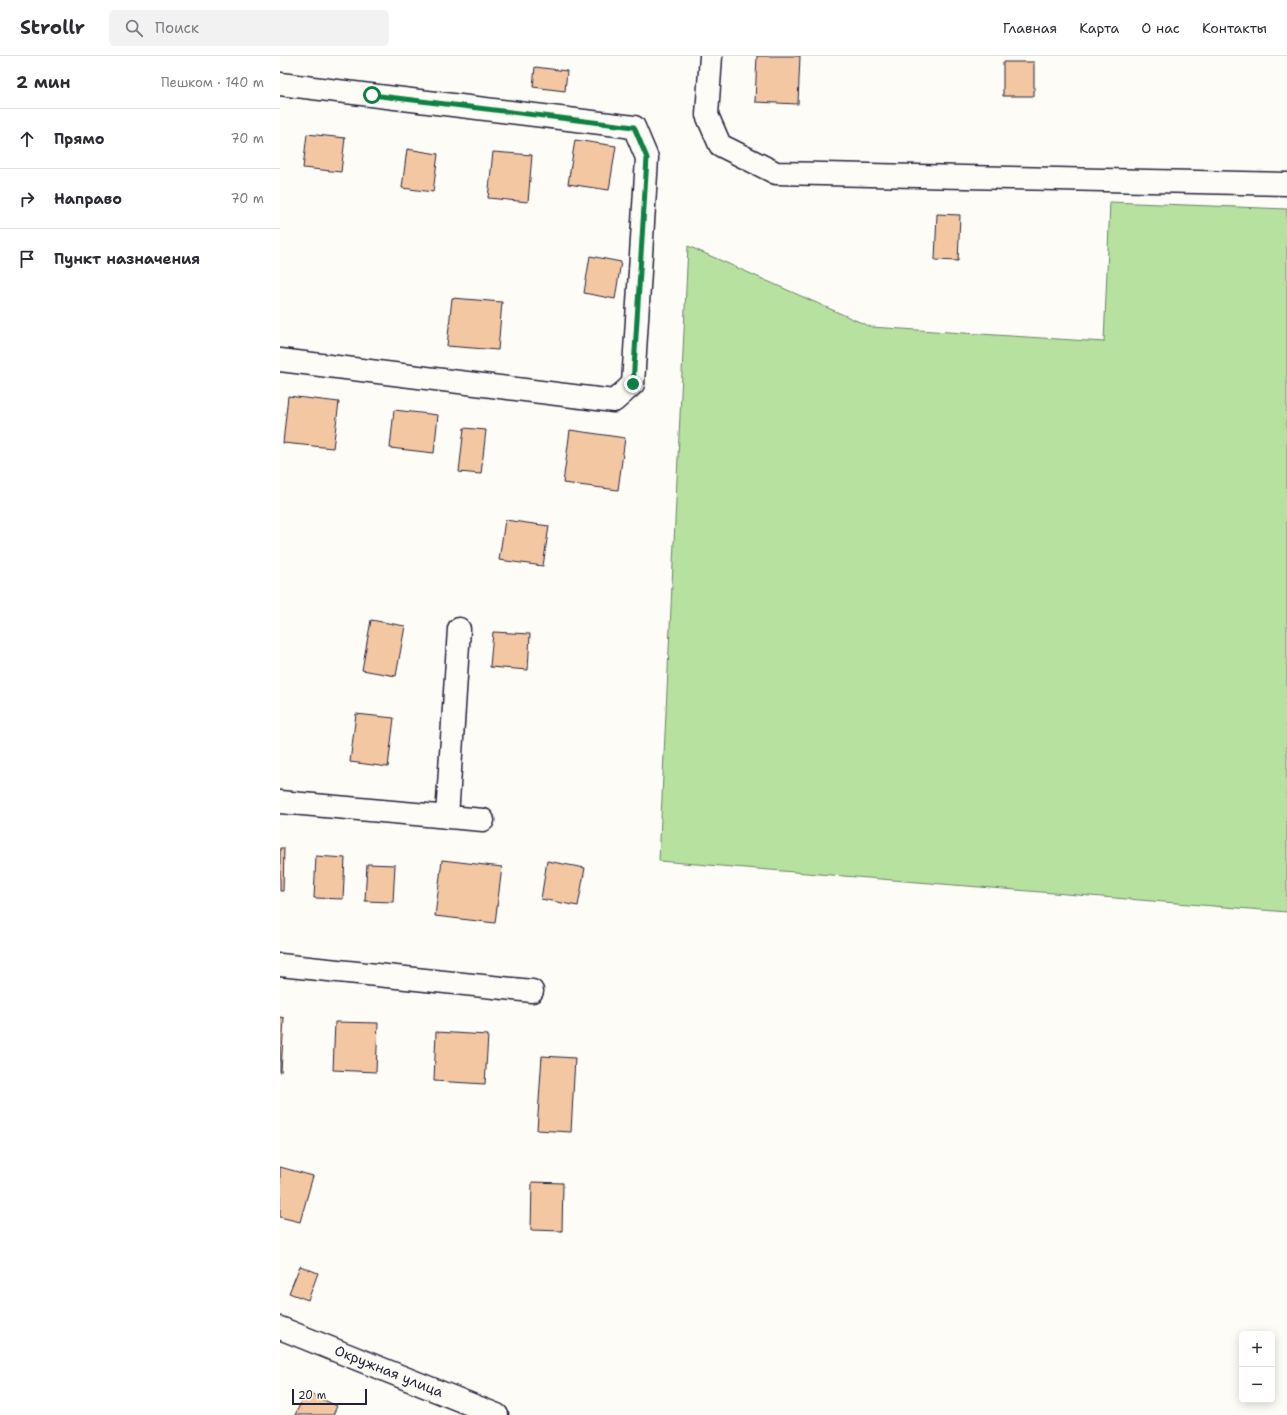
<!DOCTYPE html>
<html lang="ru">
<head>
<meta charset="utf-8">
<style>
	body { margin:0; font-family:"Shantell Sans",sans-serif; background:#f2f2f3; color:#2b2b33 }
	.controls { position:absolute; right:12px; bottom:12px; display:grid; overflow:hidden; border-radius:6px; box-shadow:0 2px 10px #0003 }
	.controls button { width:36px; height:36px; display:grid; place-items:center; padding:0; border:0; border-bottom:1px solid #e1e1e2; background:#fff; color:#2b2b33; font:20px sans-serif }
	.scale { position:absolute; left:12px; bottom:10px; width:75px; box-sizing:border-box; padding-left:4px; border:2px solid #22223b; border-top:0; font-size:11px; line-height:14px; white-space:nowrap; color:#22223b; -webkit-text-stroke:3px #fdfcf7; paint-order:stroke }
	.stop { position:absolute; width:12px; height:12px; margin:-9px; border:3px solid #0b8043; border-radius:50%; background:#fff }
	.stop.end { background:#0b8043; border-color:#fff; box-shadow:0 1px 4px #0008 }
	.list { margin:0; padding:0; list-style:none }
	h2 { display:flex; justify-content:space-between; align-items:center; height:52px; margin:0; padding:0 16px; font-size:17px }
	h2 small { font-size:13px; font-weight:400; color:#7c7c81 }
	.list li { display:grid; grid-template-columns:26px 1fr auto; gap:12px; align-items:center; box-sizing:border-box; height:60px; padding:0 16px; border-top:1px solid #e1e1e2 }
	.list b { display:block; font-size:15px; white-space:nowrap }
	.list em { font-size:13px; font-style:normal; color:#7c7c81 }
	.icon { flex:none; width:22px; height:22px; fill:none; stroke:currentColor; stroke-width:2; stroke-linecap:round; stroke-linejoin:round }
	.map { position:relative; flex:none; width:1007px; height:1359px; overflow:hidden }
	header { display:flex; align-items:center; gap:24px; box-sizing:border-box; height:56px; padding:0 20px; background:#fff; border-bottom:1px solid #e1e1e2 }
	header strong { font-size:19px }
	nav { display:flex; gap:22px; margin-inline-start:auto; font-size:14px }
	.search { width:280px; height:36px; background:#f2f2f3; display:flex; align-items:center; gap:10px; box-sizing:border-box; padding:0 14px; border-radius:6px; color:#7c7c81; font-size:15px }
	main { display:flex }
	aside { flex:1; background:#fff }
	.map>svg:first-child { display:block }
	.green { fill:#b7e19e; stroke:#6c826c }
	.building { fill:#f4c7a3; stroke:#22223b }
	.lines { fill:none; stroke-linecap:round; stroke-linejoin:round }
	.minor-casing { stroke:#22223b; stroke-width:25 }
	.minor { stroke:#fdfcf7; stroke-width:22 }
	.route { stroke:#0b8043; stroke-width:5 }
	.labels { text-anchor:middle; stroke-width:3; stroke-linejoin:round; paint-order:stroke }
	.street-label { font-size:14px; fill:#22223b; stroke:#fdfcf7 }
</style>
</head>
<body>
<header>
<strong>Strollr</strong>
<div class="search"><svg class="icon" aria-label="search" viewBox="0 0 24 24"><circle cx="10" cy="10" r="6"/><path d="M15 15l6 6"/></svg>Поиск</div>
<nav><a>Главная</a><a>Карта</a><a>О нас</a><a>Контакты</a></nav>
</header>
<main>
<aside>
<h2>2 мин<small>Пешком · 140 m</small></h2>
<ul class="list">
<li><svg class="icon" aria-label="ahead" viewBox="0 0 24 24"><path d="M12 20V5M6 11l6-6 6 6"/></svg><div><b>Прямо</b></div><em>70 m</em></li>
<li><svg class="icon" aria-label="right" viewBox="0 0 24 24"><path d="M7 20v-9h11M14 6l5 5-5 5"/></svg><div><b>Направо</b></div><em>70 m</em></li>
<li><svg class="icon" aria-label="arrive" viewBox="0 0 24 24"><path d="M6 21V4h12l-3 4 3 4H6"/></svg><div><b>Пункт назначения</b></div></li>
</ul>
</aside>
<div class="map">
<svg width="1007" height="1359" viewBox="0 0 1007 1359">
	<rect width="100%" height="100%" fill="#fdfcf7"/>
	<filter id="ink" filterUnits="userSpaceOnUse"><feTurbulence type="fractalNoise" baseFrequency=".025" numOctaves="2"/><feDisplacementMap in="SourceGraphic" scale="8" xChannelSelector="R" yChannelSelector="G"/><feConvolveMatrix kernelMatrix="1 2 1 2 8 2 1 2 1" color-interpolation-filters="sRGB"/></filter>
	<g filter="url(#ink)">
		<path class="green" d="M830 146 1007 153V856L379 805 408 190 591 271 824 286Z"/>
		<path class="building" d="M477 0H520L518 48 475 46Z
			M723 6H754V40H723Z
			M255 11 287 15 285 35 253 31Z
			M27 78 65 82 61 116 23 112Z
			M295 84 336 90 329 134 288 128Z
			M127 93 158 98 153 136 122 132Z
			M213 96 252 99 248 146 208 142Z
			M657 158 680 159 678 205 655 204Z
			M310 200 341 206 335 243 304 237Z
			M172 242 222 246 218 294 167 290Z
			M8 340 59 346 53 392 3 387Z
			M114 354 158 359 154 397 110 392Z
			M184 372 206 374 201 418 179 416Z
			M290 374 345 382 338 434 283 427Z
			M225 464 269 470 263 510 219 504Z
			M91 564 125 570 116 620 82 614Z
			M213 576 250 578 248 614 210 611Z
			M76 658 114 662 108 711 70 706Z
			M0 792H4L3 835H0Z
			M36 800 65 802 63 843 34 842Z
			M162 804 222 811 215 867 155 860Z
			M267 805 305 812 298 850 261 843Z
			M87 808 115 809 113 846 85 845Z
			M0 961 4 962 1 1016H0Z
			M55 966 98 967 96 1016 53 1014Z
			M156 976 208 979 205 1028 154 1025Z
			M262 1000 295 1002 291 1076 257 1074Z
			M0 1111 33 1120 20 1166 0 1161Z
			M252 1126 283 1127 282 1175 251 1174Z
			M20 1210 38 1217 28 1244 9 1237Z
			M26 1336 57 1350 53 1359H15Z"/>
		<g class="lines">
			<defs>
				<path id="minor" d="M431 0 427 59 440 89 496 117 1007 128
					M0 28 354 71 367 102 353 328 334 345 0 304
					M0 746 203 764
					M167 761 179 573
					M0 909 252 935
					M0 1272 217 1359"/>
			</defs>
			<use href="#minor" class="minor-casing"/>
			<use href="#minor" class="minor"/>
		</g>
	</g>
	<g class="lines" filter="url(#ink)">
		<path class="route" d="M92 39 354 71 367 102 353 328"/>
	</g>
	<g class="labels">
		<g class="street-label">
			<text transform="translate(109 1315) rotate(22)" y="5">Окружная улица</text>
		</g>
	</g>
</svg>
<div class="controls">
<button>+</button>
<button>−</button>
</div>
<div class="scale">20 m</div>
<div class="stop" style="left:92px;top:39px"></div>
<div class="stop end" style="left:353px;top:328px"></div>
</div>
</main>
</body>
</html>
